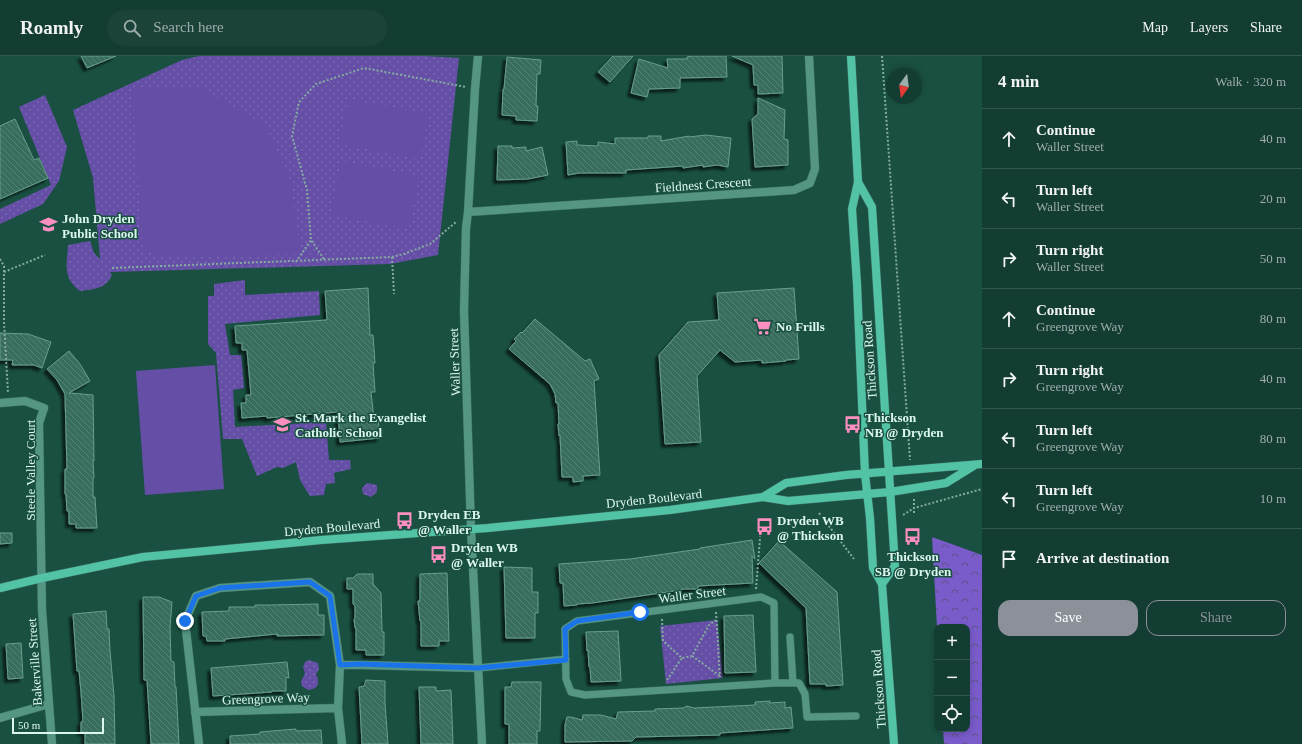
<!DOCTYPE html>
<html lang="en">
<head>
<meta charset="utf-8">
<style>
	body { margin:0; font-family:"Times New Roman",serif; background:#1c433a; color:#f1f3f6 }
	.controls { position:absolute; right:12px; bottom:12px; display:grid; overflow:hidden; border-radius:8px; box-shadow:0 2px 6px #0003 }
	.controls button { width:36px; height:36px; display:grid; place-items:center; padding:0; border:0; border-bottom:1px solid #32564d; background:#133c32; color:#f1f3f6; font:20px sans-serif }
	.compass { position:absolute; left:886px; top:12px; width:36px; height:36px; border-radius:50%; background:#133c32; box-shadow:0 2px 6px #0003; rotate:194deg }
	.scale { position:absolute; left:12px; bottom:10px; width:92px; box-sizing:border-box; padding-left:4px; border:2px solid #dcf7ee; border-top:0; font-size:11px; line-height:14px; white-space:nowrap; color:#dcf7ee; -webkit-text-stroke:3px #195042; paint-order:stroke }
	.stop { position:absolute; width:12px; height:12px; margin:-9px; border:3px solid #1a73e8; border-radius:50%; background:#fff }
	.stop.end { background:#1a73e8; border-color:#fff; box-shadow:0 1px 4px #0008 }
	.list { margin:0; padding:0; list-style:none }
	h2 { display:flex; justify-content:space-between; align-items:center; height:52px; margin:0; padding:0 16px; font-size:17px }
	h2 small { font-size:13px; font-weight:400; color:#9dadac }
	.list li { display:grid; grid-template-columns:26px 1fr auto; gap:12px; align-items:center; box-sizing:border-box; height:60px; padding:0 16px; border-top:1px solid #32564d }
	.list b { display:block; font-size:15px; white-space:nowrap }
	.list p { margin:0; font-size:13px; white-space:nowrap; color:#9dadac }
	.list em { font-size:13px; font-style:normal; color:#9dadac }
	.actions { display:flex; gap:8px; padding:12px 16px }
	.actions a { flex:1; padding:9px 0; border:1px solid #8c9099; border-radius:12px; text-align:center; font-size:14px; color:#8c9099 }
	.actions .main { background:#8c9099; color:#fff }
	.icon { flex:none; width:22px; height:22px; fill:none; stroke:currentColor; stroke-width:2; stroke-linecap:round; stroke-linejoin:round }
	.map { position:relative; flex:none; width:982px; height:688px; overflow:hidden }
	header { display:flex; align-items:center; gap:24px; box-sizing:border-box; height:56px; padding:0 20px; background:#133c32; border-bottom:1px solid #32564d }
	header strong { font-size:19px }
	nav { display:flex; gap:22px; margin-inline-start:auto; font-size:14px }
	.search { width:280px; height:36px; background:#1c433a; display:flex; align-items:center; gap:10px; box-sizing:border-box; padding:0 14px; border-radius:22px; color:#9dadac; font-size:15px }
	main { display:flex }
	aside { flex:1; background:#133c32 }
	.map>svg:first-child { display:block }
	.forest { fill:url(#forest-crowns) }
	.park { fill:url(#park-dots) }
	.pitch { fill:#654fa6 }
	.building { fill:url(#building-back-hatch); stroke:#699e8e; filter:url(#shadow) }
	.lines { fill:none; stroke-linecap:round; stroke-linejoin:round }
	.lane-casing { stroke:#3c6e61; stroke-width:8 }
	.street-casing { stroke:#3c6e61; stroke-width:9 }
	.secondary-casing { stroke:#3c6e61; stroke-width:9 }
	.path { stroke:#84aba0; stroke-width:2; stroke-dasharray:2 2; stroke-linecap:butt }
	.lane { stroke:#549683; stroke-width:7 }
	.street { stroke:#549683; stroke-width:8 }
	.secondary { stroke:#52c3a5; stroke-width:8 }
	.route { stroke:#1a73e8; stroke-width:5 }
	.labels { text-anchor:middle; stroke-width:3; stroke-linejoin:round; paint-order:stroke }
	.street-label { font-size:13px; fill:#dcf7ee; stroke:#195042 }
	.poi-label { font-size:13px; font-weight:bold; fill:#dcf7ee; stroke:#195042; text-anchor:start }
</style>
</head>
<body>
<header>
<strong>Roamly</strong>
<div class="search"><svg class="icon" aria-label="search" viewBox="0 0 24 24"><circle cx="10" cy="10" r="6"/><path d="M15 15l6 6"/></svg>Search here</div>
<nav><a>Map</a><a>Layers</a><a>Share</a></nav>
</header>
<main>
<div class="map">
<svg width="982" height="688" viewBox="0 0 982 688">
	<defs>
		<pattern id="forest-crowns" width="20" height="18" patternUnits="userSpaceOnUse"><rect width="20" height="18" fill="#795bca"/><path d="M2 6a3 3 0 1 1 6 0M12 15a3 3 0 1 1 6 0" fill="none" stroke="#5e5288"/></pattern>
		<pattern id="park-dots" width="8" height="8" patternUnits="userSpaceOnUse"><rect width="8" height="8" fill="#654fa6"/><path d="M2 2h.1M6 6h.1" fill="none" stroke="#7a69b3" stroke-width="1.8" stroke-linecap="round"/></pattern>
		<pattern id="building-back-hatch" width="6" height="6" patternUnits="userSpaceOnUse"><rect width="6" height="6" fill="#376c5c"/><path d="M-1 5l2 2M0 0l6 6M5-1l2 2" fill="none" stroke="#538274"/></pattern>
		<filter id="shadow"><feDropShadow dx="-3.5" dy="3.5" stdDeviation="1" flood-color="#0009"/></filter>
	</defs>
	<rect width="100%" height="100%" fill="#195042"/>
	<path class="forest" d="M932 481 982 499V688H944L943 673H967V571H937Z"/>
	<path class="park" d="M199 0H424L459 2 438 199 390 208 110 216 112 219C105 233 95 233 80 235 62 221 67 209 68 189L90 185 94 197 100 203 93 122 73 54 182 4Z
		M45 39 67 91 59 125 43 148 0 168V153L51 129 19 51Z
		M245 224V239L319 235 320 259 225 268 230 299H241L244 332 233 334 235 371 326 366 329 404H350L351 413 334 417 335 427 326 428 324 439 310 440 300 424 296 406 283 412 277 411 257 420 242 383H223L216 297 208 288V240H214V228Z
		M367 427 377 429V436L371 441 363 438 362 432Z
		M717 564 723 622 666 628 660 570Z
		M309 604 318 607 319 613 316 618C320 627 319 633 308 634L302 630 301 626 305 617 303 611 305 606Z"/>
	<path class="pitch" d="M132 31H199L266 70 290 124 301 198 154 199 143 193Z
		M348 43 429 58 420 103 339 88Z
		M341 105 419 120 409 173 331 159Z
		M215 309 224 433 145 439 136 315Z"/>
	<path class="building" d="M81 0H116L87 12Z
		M613 0H633L610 26 598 16Z
		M692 0H726L727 21 680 22V32L649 33 647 41 631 37 639 3 668 12 667 3H687V1Z
		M732 0H782L783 37 758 38V29H754L753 9Z
		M507 1 541 4 540 18H537L536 50H538L537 65 516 64V60L502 59 503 33H504Z
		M758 42 785 54 784 83 788 84V109L755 111 752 63 758 58Z
		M15 63 34 104 39 102 48 122 0 143V70Z
		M706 79 731 82 728 111 717 109 703 111V109L683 112V110L626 114V117H579L568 119 566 86 577 85V89L598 90V86L615 88V82H648V80H661V85L689 80V81Z
		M498 90H512V92L526 91V95L542 91 548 119 528 123 497 124Z
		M368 232 370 279H373L375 307H373L375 336H371L374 363H378L380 382 340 386 338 356 267 362V360L242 362 241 347H246V339H251L247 294H242V287H236L235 270 327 264 325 235Z
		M794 232 799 303 786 304V305L762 307V304L735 306 720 294 697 320 701 386 665 388 659 299 688 266 719 264 717 237Z
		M535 263 585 305 590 303 599 323 594 325 600 419 583 420V425L573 426V421H562L560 379 559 380 558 368H559L558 347H556L555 338 550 328 509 293 516 285 514 283 521 276 522 277Z
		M0 277 28 278 51 286 42 312 34 309H12L13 304H0Z
		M69 295 80 308 90 325 69 337 93 339 94 405H93L94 422H93V441H95L97 472H76V468H69V455H67L66 438H65V413H67L65 338 57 324 47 313Z
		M0 477H12V487L0 488Z
		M752 484 755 503 752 500 753 527 698 530V533H682V534L592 547 577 548V549L564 550 563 527H560L559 508 630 503 700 493V492Z
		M779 485 837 536 843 629 826 630V628H810L806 552 759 507Z
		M504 511 532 512V536H538V557H535V582H506Z
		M447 517 449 585H439V590H421V565H420L418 545H420V518Z
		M357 518H373V528L381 537 382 576H384V599H366V594H356V572H355L354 563 355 562V550L353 548V533H347V522H353Z
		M143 541H159L172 546 170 571 171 605 174 606 175 631H176L179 688H151L147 624H144Z
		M318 548V559H324V579L277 580V578L225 583V585H207L206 580H203L202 556 229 555V551H255V549H270Z
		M106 555 107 573H109L110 595 114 640 115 688H85V676H81V666L83 665 81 636 79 615H77L73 558Z
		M753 559 756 616 725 617 724 560Z
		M618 575 621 625 591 626 590 611H589L588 594 587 595 586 576Z
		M21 587 23 622 8 623 6 588Z
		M287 606 289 622 286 621V635H272V636L213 640 211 612Z
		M366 624 385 625V647L388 688H362L359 631 364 630Z
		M512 626H541L540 675H537V688H509V668H505V631H511Z
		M419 631H436V635L451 634 453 688H421Z
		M770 645 769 647 785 646V652L791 651 793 672 720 677V679L636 681 632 685 565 686V669L567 661H571L582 664 583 659H601L616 663 618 656 655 655V653L683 652 687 650 694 652 755 649V646Z
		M296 673V675L321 674 322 688H230V680L260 678V676Z"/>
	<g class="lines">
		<defs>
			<path id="lane" d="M790 581 793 627
				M478 612 566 603
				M775 627 774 547 761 541 577 565 565 573 566 623 571 636 585 639 775 627H799L805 638 807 661 856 660"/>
			<path id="street" d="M478 0 475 33 468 156 466 172 464 255 471 473 482 688
				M468 156 794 134 810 127 815 113 809 0
				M0 347 25 345 44 352 39 367 42 554 52 688
				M340 609H361L478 612
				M195 656 338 652
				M0 662 49 648
				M199 688 185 565 196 540 220 532 310 526 330 540 340 609 338 652 342 688"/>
			<path id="secondary" d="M851 0 858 126 852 153 857 228 865 418 870 462 873 512 882 528 894 688
				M858 126 872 151 895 510 882 528
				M763 441 786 427 846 419 982 408
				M0 532 42 522 143 501 321 484 488 472 670 454 763 441 788 445 890 436 946 427 975 409"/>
		</defs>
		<use href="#lane" class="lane-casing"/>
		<use href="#street" class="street-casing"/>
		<use href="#secondary" class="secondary-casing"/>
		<path class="path" d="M882 0 910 404
			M392 201 394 238
			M0 203 4 210V266L8 337
			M324 203 311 184 307 134 292 80 299 46 316 28 364 12 466 31
			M296 206 311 184
			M112 212 392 201 404 198 430 188 456 166
			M4 216 45 199
			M819 457 854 503
			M914 457V442
			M903 459 914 452 982 433
			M756 533 761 469
			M716 556 720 621
			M662 563 663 585 682 602 692 600 709 569 716 564
			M692 600 720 620
			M667 624 682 602"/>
		<use href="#lane" class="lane"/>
		<use href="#street" class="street"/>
		<use href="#secondary" class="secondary"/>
	</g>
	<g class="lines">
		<path class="route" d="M185 565 196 540 220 532 310 526 330 540 340 609 360 608 478 612 566 604 565 573 577 565 640 556"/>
	</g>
	<defs>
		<symbol id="school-bare" viewBox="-9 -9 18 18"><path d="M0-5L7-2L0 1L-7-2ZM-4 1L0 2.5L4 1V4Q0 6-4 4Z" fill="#fd8ec0" stroke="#195042" stroke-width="2.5" paint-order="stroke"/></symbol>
		<symbol id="supermarket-bare" viewBox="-9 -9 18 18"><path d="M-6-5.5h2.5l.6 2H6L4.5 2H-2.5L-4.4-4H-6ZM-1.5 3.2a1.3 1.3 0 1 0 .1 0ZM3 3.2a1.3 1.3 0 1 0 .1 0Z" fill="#fd8ec0" stroke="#195042" stroke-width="2.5" paint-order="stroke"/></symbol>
		<symbol id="bus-bare" viewBox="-9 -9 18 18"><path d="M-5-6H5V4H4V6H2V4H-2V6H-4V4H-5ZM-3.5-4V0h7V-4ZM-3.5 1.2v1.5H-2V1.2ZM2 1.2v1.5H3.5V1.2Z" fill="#fd8ec0" stroke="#195042" stroke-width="2.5" paint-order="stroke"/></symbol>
	</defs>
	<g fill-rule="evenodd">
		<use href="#school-bare" x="36" y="156" width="25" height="25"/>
		<use href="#supermarket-bare" x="750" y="258" width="25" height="25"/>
		<use href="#school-bare" x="270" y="356" width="25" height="25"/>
		<use href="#bus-bare" x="840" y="356" width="25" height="25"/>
		<use href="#bus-bare" x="392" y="452" width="25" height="25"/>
		<use href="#bus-bare" x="752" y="458" width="25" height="25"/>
		<use href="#bus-bare" x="900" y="468" width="25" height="25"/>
		<use href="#bus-bare" x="426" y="486" width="25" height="25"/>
	</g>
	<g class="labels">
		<g class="street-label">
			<text transform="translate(703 128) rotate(-4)" y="5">Fieldnest Crescent</text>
			<text transform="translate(869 304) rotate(-94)" y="5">Thickson Road</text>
			<text transform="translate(454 306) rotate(-92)" y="5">Waller Street</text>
			<text transform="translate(30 414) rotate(-90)" y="5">Steele Valley Court</text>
			<text transform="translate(654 442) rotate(-6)" y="5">Dryden Boulevard</text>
			<text transform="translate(332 471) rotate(-5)" y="5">Dryden Boulevard</text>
			<text transform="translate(692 538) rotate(-7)" y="5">Waller Street</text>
			<text transform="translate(34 606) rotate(-94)" y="5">Bakerville Street</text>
			<text transform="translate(878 633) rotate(-94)" y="5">Thickson Road</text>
			<text transform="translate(266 642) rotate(-2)" y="5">Greengrove Way</text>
		</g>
		<g class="poi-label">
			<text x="62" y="167">John Dryden<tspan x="62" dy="15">Public School</tspan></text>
			<text x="776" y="275">No Frills</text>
			<text x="295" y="366">St. Mark the Evangelist<tspan x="295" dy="15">Catholic School</tspan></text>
			<text x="865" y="366">Thickson<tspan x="865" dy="15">NB @ Dryden</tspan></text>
			<text x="418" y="463">Dryden EB<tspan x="418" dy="15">@ Waller</tspan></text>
			<text x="777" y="469">Dryden WB<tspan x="777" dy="15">@ Thickson</tspan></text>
			<text x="451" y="496">Dryden WB<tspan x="451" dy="15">@ Waller</tspan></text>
			<text x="913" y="505" text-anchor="middle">Thickson<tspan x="913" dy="15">SB @ Dryden</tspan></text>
		</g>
	</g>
</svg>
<div class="controls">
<button>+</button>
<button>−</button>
<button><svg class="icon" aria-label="locate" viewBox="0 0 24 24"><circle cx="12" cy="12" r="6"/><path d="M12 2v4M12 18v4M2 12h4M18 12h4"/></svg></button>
</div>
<svg class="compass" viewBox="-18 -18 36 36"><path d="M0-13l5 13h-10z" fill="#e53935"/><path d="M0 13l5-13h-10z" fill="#9dadac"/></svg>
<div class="scale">50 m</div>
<div class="stop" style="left:640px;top:556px"></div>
<div class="stop end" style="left:185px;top:565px"></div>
</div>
<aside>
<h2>4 min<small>Walk · 320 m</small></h2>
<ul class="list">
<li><svg class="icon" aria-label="ahead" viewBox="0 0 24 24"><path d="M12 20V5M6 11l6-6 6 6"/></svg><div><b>Continue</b><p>Waller Street</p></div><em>40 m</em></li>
<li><svg class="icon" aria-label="left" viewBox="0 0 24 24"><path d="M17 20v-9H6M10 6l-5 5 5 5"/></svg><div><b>Turn left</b><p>Waller Street</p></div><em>20 m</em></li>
<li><svg class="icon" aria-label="right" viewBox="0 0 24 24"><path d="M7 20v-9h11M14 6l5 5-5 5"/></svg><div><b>Turn right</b><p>Waller Street</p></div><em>50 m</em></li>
<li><svg class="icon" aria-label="ahead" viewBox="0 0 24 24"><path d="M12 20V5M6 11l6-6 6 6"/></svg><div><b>Continue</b><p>Greengrove Way</p></div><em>80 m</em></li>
<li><svg class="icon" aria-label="right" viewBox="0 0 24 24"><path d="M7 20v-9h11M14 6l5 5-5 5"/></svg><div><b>Turn right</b><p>Greengrove Way</p></div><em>40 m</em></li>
<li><svg class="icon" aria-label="left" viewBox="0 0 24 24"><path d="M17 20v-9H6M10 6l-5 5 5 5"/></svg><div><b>Turn left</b><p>Greengrove Way</p></div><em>80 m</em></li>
<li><svg class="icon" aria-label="left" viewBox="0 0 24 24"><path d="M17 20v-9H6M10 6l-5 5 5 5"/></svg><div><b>Turn left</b><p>Greengrove Way</p></div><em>10 m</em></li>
<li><svg class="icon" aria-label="arrive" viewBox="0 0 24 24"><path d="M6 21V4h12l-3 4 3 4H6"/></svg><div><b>Arrive at destination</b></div></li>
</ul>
<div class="actions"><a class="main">Save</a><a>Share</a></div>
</aside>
</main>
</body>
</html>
